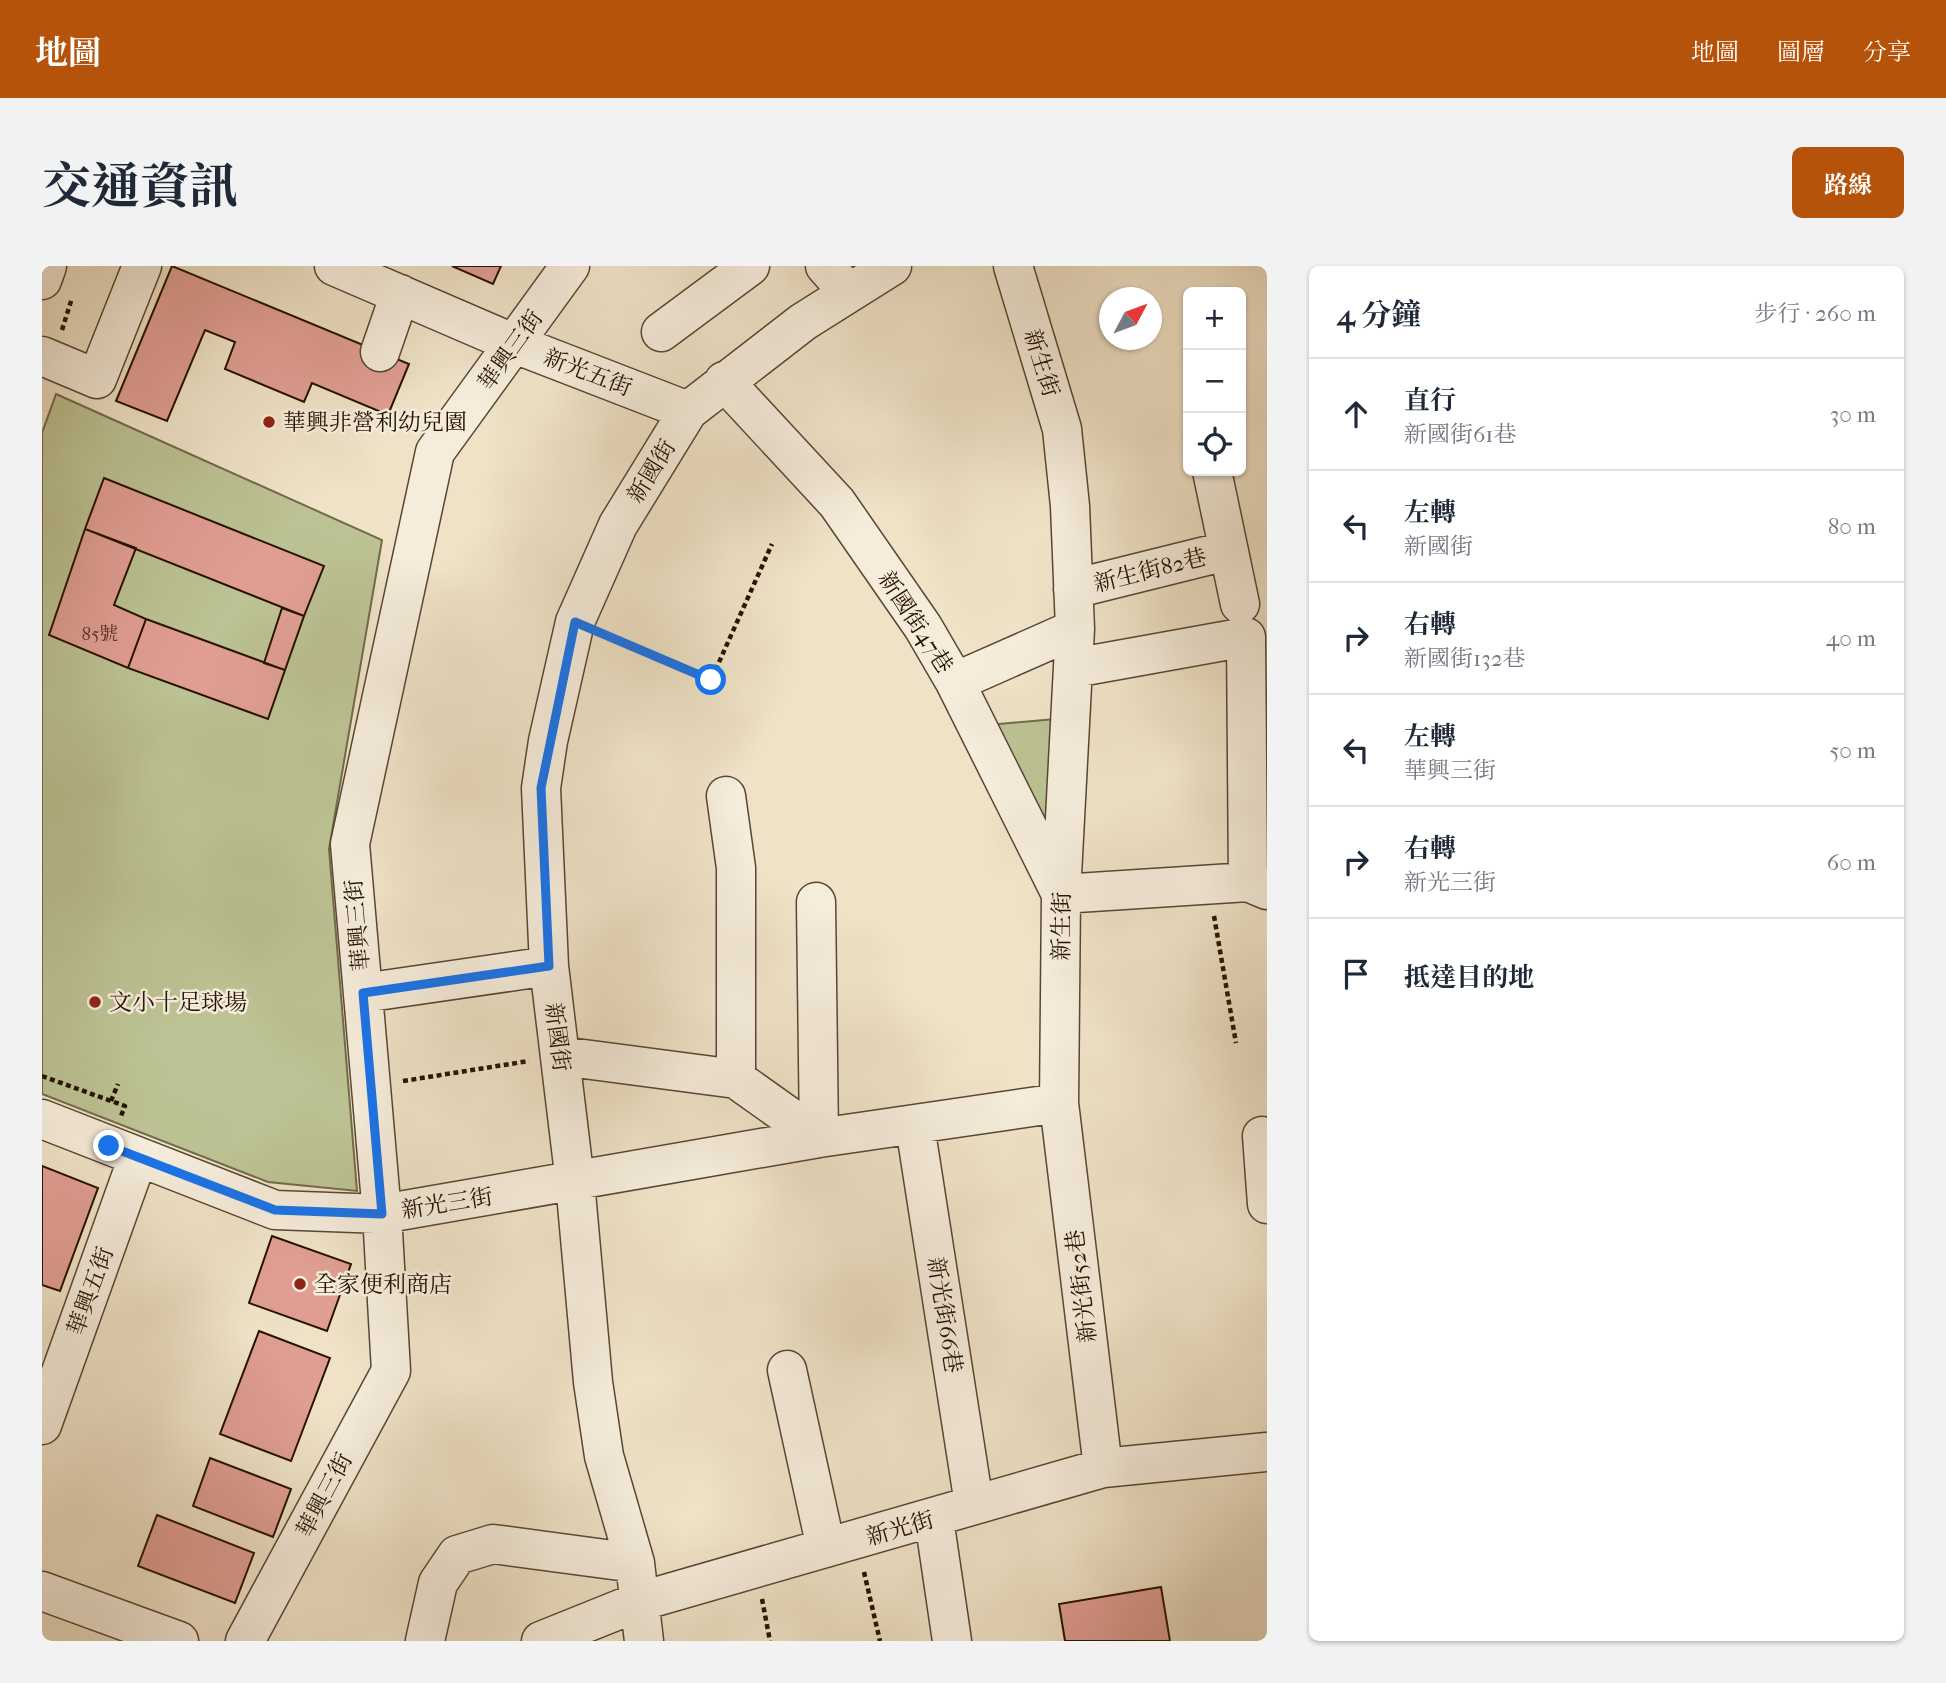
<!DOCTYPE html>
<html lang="zh-TW">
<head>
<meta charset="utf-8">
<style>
	body { margin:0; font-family:"IM FELL French Canon","Noto Serif TC",serif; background:#f2f2f3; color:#1f2937 }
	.controls { position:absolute; right:21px; top:21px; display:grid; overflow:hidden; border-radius:10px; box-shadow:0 2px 5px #0004 }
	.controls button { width:63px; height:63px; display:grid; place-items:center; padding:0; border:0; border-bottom:2px solid #e0e1e3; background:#fff; color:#1f2937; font:35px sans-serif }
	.compass { position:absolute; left:1057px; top:21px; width:63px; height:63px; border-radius:50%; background:#fff; box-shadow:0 2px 5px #0004; rotate:49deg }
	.stop { position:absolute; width:21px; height:21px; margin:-16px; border:5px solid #1a73e8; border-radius:50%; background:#fff }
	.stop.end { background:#1a73e8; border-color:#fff; box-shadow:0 2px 7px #0008 }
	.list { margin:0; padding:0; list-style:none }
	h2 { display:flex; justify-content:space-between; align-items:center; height:91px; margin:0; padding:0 28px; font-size:30px }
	h2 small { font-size:23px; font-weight:400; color:#747a83 }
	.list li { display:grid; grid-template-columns:46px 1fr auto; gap:21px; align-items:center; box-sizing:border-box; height:112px; padding:0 28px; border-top:2px solid #e0e1e3 }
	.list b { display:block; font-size:26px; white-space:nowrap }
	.list p { margin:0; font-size:23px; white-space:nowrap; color:#747a83 }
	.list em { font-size:23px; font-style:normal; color:#747a83 }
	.icon { flex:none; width:38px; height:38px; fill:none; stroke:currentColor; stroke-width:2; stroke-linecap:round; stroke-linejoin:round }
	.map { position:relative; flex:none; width:1225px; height:1375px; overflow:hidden; border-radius:10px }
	header { display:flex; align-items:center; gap:42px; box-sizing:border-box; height:98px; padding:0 35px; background:#b45309; color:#fff }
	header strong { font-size:33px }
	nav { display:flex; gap:38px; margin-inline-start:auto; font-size:24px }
	.intro { display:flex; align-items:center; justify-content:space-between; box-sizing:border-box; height:168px; padding:0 42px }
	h1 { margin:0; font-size:49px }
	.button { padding:18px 32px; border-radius:10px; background:#b45309; color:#fff; font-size:24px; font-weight:700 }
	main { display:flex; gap:42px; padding:0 42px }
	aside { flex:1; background:#fff; border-radius:10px; box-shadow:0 2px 5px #0004 }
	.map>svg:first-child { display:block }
	.green { fill:#bcc293; stroke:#726a4a; stroke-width:2 }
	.building { fill:#e09e93; stroke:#271201; stroke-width:2 }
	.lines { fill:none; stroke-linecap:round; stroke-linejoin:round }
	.minor-casing { stroke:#594632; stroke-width:41 }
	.path { stroke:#271201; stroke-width:4.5; stroke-dasharray:5 3.5; stroke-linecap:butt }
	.minor { stroke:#f5ecdb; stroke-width:38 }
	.route { stroke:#1a73e8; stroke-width:9 }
	.poi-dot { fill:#8f2418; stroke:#f5ecdb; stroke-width:2.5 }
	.labels { text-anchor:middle; stroke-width:5; stroke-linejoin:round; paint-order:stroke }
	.number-label { font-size:19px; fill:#553526 }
	.street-label { font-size:23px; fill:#271201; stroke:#f5ecdb }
	.poi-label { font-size:23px; fill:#271201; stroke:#f5ecdb; text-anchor:start }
</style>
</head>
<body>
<header>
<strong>地圖</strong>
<nav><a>地圖</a><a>圖層</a><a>分享</a></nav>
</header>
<div class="intro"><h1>交通資訊</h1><a class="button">路線</a></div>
<main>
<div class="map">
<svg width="1225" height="1375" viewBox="0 0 1225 1375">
	<rect width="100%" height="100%" fill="#efe2c7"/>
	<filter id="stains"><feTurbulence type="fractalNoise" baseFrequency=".00286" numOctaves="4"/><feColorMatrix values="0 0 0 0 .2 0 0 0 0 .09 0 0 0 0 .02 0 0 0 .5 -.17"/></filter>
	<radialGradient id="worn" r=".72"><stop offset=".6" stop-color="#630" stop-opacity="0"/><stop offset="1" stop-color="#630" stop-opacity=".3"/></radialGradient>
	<path class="green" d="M14 128 340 274 287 583 315 925 226 916 0 828V167Z
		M1013 453 1005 577 945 459Z"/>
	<path class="building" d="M130 0 367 98 346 149 270 117 262 136 183 103 193 76 163 64 125 155 74 135Z
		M410 0H459L451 18Z
		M62 212 282 300 262 350 43 263Z
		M43 263 94 282 72 339 104 353 86 402 7 369Z
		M240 342 262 350 243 404 222 397Z
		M104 353 243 404 226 453 86 402Z
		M0 900 56 922 18 1025 0 1019Z
		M230 970 309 998 285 1065 207 1037Z
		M217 1065 288 1092 249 1195 178 1168Z
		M168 1192 249 1223 231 1271 151 1240Z
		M115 1249 212 1287 193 1337 96 1300Z
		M1119 1321 1128 1375H1023L1017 1338Z"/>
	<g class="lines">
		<defs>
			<path id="minor" d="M292 0 473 78 646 145
				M783 0 807 27
				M971 0 1020 163 1028 240 1033 363 1019 628 1017 837 1061 1202
				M0 14 5 0
				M619 66 708 0
				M338 86 358 28
				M0 90 55 113 100 0
				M682 115 795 237 881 361 913 416 1019 628 1206 616 1225 624
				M1170 205 1198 338
				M1031 323 1184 285
				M1032 402 1204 371 1206 616
				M913 416 1033 363
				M684 530 694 602V813
				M774 636 777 872
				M321 727 507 700
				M519 790 694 813 777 872
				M0 853 233 944 340 948 777 872 1017 837
				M873 860 932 1238
				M1220 870 1225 938
				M745 1104 784 1282
				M0 1159 96 891
				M892 1253 910 1375
				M0 1325 137 1375
				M203 1375 349 1105 340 948 308 578 393 186 528 0
				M383 1375 396 1317 415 1289 451 1278 593 1297
				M499 1375 596 1336 1061 1202 1225 1186
				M602 1375 593 1297 562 1190 551 1116 533 916 507 700 499 522 506 475 533 356 576 259 646 145 761 56 850 0"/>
		</defs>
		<use href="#minor" class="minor-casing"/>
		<path class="path" d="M20 64 30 32
			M562 368 669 414 730 278
			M1172 650 1194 777
			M0 810 83 840 79 850
			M361 815 487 795
			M69 835 76 818
			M822 1306 838 1375
			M720 1333 728 1375"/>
		<use href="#minor" class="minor"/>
	</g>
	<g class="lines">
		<path class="route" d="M67 880 233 944 340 948 321 727 507 700 499 522 533 356 669 414"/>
	</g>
	<g class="poi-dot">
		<circle cx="227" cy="156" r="7"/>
		<circle cx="53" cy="736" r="7"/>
		<circle cx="258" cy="1018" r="7"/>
	</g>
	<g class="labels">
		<g class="number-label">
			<text x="58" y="374">85號</text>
		</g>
		<g class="street-label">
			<text transform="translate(468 84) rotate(-54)" y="8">華興三街</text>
			<text transform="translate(1000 97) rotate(73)" y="8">新生街</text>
			<text transform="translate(546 106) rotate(21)" y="8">新光五街</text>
			<text transform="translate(609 205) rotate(-58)" y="8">新國街</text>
			<text transform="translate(1108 304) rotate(-14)" y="8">新生街82巷</text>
			<text transform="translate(874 356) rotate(57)" y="8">新國街47巷</text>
			<text transform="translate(315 659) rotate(-95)" y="8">華興三街</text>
			<text transform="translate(1019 660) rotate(-89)" y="8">新生街</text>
			<text transform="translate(516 771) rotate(83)" y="8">新國街</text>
			<text transform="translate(405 937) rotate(-9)" y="8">新光三街</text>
			<text transform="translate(1039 1020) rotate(-97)" y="8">新光街52巷</text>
			<text transform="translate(48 1025) rotate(-70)" y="8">華興五街</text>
			<text transform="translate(903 1049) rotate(81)" y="8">新光街66巷</text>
			<text transform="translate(282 1229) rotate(-62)" y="8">華興三街</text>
			<text transform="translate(858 1262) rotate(-16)" y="8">新光街</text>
		</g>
		<g class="poi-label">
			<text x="241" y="164">華興非營利幼兒園</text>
			<text x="67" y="744">文小十足球場</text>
			<text x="272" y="1026">全家便利商店</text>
		</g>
	</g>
	<rect width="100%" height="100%" filter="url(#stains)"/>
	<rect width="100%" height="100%" fill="url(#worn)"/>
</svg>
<div class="controls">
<button>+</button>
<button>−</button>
<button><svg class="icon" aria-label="locate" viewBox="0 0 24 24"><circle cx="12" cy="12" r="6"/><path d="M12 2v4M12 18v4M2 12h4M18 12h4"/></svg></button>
</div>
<svg class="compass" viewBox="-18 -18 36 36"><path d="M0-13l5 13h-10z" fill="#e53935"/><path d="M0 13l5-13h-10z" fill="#747a83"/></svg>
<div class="stop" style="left:669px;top:414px"></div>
<div class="stop end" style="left:67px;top:880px"></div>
</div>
<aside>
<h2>4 分鐘<small>步行 · 260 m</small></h2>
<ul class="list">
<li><svg class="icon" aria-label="ahead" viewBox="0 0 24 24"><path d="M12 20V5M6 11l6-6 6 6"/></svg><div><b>直行</b><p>新國街61巷</p></div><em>30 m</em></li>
<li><svg class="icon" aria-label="left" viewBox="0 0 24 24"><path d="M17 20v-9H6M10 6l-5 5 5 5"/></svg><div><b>左轉</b><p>新國街</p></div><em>80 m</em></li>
<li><svg class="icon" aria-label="right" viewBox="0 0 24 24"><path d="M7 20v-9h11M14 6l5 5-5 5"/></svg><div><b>右轉</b><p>新國街132巷</p></div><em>40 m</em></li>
<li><svg class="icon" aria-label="left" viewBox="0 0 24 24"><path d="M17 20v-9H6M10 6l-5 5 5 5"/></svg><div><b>左轉</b><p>華興三街</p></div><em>50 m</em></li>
<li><svg class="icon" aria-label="right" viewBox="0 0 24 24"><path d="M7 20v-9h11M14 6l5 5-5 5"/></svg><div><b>右轉</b><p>新光三街</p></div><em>60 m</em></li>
<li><svg class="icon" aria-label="arrive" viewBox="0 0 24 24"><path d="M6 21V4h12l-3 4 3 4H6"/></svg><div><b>抵達目的地</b></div></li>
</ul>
</aside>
</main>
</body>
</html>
